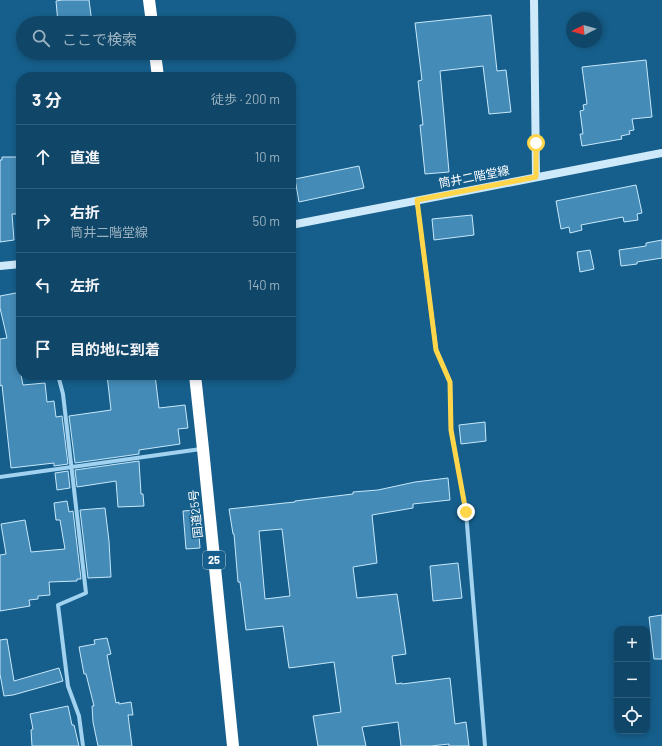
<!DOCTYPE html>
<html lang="ja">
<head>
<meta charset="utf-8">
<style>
	body { margin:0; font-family:Barlow,"Noto Sans JP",sans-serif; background:#194e6f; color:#f1f3f6 }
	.controls { position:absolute; right:12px; bottom:12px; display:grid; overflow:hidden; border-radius:8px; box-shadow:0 2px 6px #0003 }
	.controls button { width:36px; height:36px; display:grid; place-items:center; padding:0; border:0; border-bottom:1px solid #305f7d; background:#104769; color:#f1f3f6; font:20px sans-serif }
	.compass { position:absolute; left:566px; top:12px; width:36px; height:36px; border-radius:50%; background:#104769; box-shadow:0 2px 6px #0003; rotate:264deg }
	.stop { position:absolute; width:12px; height:12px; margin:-9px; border:3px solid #ffd54a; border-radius:50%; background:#fff }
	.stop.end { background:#ffd54a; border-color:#fff; box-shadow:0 1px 4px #0008 }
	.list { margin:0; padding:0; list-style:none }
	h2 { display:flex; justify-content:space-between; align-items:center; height:52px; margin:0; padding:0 16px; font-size:17px }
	h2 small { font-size:13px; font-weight:400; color:#9cb2c0 }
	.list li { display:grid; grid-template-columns:26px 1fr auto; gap:12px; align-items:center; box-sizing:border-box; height:64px; padding:0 16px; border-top:1px solid #305f7d }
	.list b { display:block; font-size:15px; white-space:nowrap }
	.list p { margin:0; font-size:13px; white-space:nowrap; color:#9cb2c0 }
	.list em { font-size:13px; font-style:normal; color:#9cb2c0 }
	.icon { flex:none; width:22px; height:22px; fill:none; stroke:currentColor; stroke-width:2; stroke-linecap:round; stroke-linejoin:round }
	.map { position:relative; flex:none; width:662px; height:746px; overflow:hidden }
	.search { position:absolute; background:#104769; box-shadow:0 2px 6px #0003; left:16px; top:16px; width:280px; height:44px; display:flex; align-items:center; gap:10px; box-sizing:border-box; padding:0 14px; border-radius:22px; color:#9cb2c0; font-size:15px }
	.panel { position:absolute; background:#104769; box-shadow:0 2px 6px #0003; left:16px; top:72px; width:280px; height:308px; border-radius:16px }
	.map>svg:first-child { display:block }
	.building { fill:#448bb7; stroke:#c7e8fb; fill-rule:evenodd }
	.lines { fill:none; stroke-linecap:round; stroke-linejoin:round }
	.street { stroke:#a1d2ef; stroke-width:4 }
	.secondary { stroke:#cee9fa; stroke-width:8 }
	.highway { stroke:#fff; stroke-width:12 }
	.route { stroke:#ffd54a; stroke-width:5 }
	.labels { text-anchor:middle; stroke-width:3; stroke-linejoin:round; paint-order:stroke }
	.shield { fill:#165f8c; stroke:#b9cfdc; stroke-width:1 }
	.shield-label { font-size:11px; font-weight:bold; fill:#fff }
	.street-label { font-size:12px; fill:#fff; stroke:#165f8c }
</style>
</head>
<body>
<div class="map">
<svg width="662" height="746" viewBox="0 0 662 746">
	<rect width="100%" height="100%" fill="#165f8c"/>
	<path class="building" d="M62 0H89L92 23H58L56 1Z
		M491 15 497 71 506 70 511 112 489 114 483 66 440 71 449 172 425 174 420 125H423L418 81 422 80 415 23Z
		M646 60 652 117 632 119 634 130 629 131 630 134 621 136 622 139 582 146 580 134H583L580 111 584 110 583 105 587 104 582 67Z
		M2 157H21V214H12L14 240 0 242V160H2Z
		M359 166 364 188 299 202 295 179Z
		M636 185 642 213 637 214 638 220 624 222 623 217 581 225 582 230 570 233 569 227 561 229 556 201Z
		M472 215 474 235 434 240 432 219Z
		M662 240V258L637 262V264L621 266 619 250 646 246V243Z
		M590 250 594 269 580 272 577 252Z
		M21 292V375L23 385 45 383 47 402 54 401 56 417 62 416 68 464 54 466V463L11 468 2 385 0 386V339L7 338 0 308V296Z
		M107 375H155L159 408 185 405 188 428 178 429 180 444 139 450V454L75 463 69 416 111 410Z
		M485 422 486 441 461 444 459 425Z
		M139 461 141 494H143L144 506 118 507 116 481 77 487 75 470Z
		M68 471 70 488 57 490 55 473Z
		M448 478 450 500 413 504V508L372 515 377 563 353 567 357 598 397 594 406 654 392 656 396 684 402 683V684L450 678 455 724 466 722 469 746H449V744L431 746H401L398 722 362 727 366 746H318L313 716 341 712 334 662 289 668 283 626 246 630 240 582H238L234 534H233L229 509 285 503 295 502V501L353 494V492L378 490 415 482ZM282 529 290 596 265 599 259 531Z
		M67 501 69 512 73 511 81 579H77V581L49 582 50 595 38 596V599L29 600 30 606 0 611V555L6 554 1 524 25 520 31 552 65 549 60 520H56L54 503Z
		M105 508 109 541 111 577 88 578 80 510Z
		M197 510 200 548 186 549 183 511Z
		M458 563 462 598 433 601 430 566Z
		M662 615V659H654L649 617Z
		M107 638 111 654 107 655 116 703 119 702V704L131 702 133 715H128L132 746H98L93 722 92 706H94L86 674H84L79 647 95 644 94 640Z
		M7 639 14 681 59 668 63 681 13 695 4 696 0 674V640Z
		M68 706 72 725H74L79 746H32L31 730 33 729 30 714Z"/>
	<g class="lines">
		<path class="street" d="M417 201 436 349 450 382 451 430 466 512 485 746
			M58 375 63 394 86 593 58 605 68 686 79 716 83 746
			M0 477 201 449"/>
		<path class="secondary" d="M534 0 536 177
			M291 225 662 153
			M0 266 21 264"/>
		<path class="highway" d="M149 0 152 23
			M155 53 158 77
			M195 375 203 449 233 746"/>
	</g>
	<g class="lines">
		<path class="route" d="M466 512 451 430 450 382 436 350 417 200 536 177V143"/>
	</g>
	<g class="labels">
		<rect class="shield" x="203" y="551" width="22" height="18" rx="3"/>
		<g class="shield-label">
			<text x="214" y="564">25</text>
		</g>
		<g class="street-label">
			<text transform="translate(474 177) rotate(-11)" y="4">筒井二階堂線</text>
			<text transform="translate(196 514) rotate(-96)" y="4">国道25号</text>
		</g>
	</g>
</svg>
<div class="controls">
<button>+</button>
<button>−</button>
<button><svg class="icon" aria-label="locate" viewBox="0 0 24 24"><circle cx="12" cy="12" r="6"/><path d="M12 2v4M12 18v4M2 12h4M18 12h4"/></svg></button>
</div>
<svg class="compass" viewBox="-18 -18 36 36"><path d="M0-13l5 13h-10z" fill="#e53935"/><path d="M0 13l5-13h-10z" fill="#9cb2c0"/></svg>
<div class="stop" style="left:536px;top:143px"></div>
<div class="stop end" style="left:466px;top:512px"></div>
<div class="search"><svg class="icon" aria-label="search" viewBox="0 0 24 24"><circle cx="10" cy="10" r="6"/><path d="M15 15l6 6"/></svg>ここで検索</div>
<section class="panel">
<h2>3 分<small>徒歩 · 200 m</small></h2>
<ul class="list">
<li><svg class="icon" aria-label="ahead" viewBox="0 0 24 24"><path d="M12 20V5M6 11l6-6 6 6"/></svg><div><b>直進</b></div><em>10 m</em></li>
<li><svg class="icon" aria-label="right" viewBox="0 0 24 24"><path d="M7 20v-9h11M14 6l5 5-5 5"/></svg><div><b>右折</b><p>筒井二階堂線</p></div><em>50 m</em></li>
<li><svg class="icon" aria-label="left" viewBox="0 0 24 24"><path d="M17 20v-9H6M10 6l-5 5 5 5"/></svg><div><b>左折</b></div><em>140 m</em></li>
<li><svg class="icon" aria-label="arrive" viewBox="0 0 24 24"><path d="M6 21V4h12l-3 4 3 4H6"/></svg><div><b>目的地に到着</b></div></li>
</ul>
</section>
</div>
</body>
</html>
